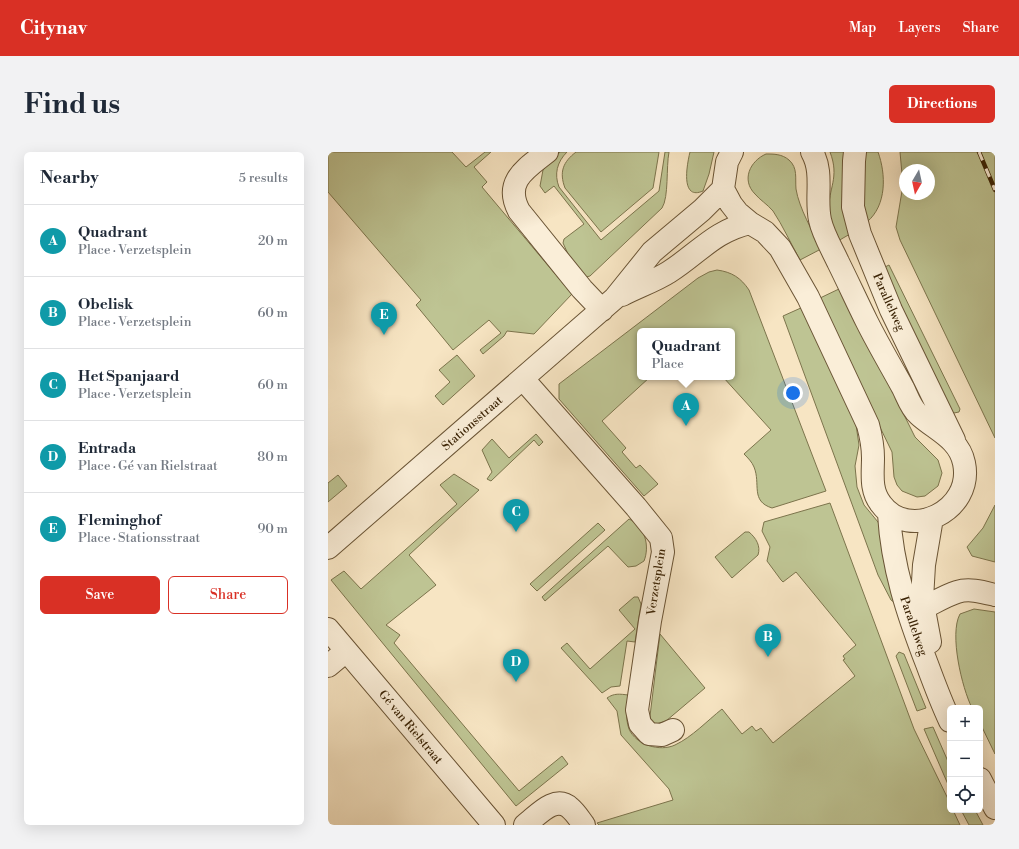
<!DOCTYPE html>
<html lang="en">
<head>
<meta charset="utf-8">
<style>
	body { margin:0; font-family:"Libre Bodoni",serif; background:#f2f2f3; color:#1f2937 }
	.controls { position:absolute; right:12px; bottom:12px; display:grid; overflow:hidden; border-radius:6px; box-shadow:0 4px 16px #0002 }
	.controls button { width:36px; height:36px; display:grid; place-items:center; padding:0; border:0; border-bottom:1px solid #e0e1e3; background:#fff; color:#1f2937; font:20px sans-serif }
	.compass { position:absolute; left:571px; top:12px; width:36px; height:36px; border-radius:50%; background:#fff; box-shadow:0 4px 16px #0002; rotate:189deg }
	.you { position:absolute; left:465px; top:241px; width:14px; height:14px; margin:-10px; border:3px solid #fff; border-radius:50%; background:#1a73e8; box-shadow:0 0 0 6px #1a73e833 }
	.badge { display:grid; place-items:center; width:26px; height:26px; border-radius:50%; background:#d93025; color:#fff; font-size:13px; font-weight:700 }
	.pin { position:absolute; translate:-50% -33px; filter:drop-shadow(0 1px 2px #0008) }
	.pin::after { content:''; position:absolute; top:21px; width:14px; height:12px; background:inherit; clip-path:polygon(0 0,100% 0,50% 100%) }
	.popup { position:absolute; left:309px; top:176px; width:98px; height:52px; box-sizing:border-box; display:grid; place-content:center; border-radius:6px; background:#fff; filter:drop-shadow(0 1px 3px #0005); font-size:13px; white-space:nowrap; color:#747a83 }
	.popup b { font-size:15px; color:#1f2937 }
	.popup::after { content:''; position:absolute; left:50%; top:100%; margin-left:-8px; border:8px solid transparent; border-top-color:#fff }
	.list { margin:0; padding:0; list-style:none }
	h2 { display:flex; justify-content:space-between; align-items:center; height:52px; margin:0; padding:0 16px; font-size:17px }
	h2 small { font-size:13px; font-weight:400; color:#747a83 }
	.list li { display:grid; grid-template-columns:26px 1fr auto; gap:12px; align-items:center; box-sizing:border-box; height:72px; padding:0 16px; border-top:1px solid #e0e1e3 }
	.list b { display:block; font-size:15px; white-space:nowrap }
	.list p { margin:0; font-size:13px; white-space:nowrap; color:#747a83 }
	.list em { font-size:13px; font-style:normal; color:#747a83 }
	.actions { display:flex; gap:8px; padding:12px 16px }
	.actions a { flex:1; padding:9px 0; border:1px solid #d93025; border-radius:6px; text-align:center; font-size:14px; color:#d93025 }
	.actions .main { background:#d93025; color:#fff }
	.icon { flex:none; width:22px; height:22px; fill:none; stroke:currentColor; stroke-width:2; stroke-linecap:round; stroke-linejoin:round }
	.map { position:relative; flex:none; width:667px; height:673px; overflow:hidden; border-radius:6px }
	header { display:flex; align-items:center; gap:24px; box-sizing:border-box; height:56px; padding:0 20px; background:#d93025; color:#fff }
	header strong { font-size:19px }
	nav { display:flex; gap:22px; margin-inline-start:auto; font-size:14px }
	.intro { display:flex; align-items:center; justify-content:space-between; box-sizing:border-box; height:96px; padding:0 24px }
	h1 { margin:0; font-size:28px }
	.button { padding:10px 18px; border-radius:6px; background:#d93025; color:#fff; font-size:14px; font-weight:700 }
	main { display:flex; gap:24px; padding:0 24px }
	aside { flex:1; background:#fff; border-radius:6px; box-shadow:0 4px 16px #0002 }
	.map>svg:first-child { display:block }
	.green { fill:#bec493; stroke:#7c744c; fill-rule:evenodd }
	.lines { fill:none; stroke-linecap:round; stroke-linejoin:round }
	.minor-casing { stroke:#6a5435; stroke-width:24 }
	.minor { stroke:#faeed8; stroke-width:22 }
	.rail-casing { stroke:#3b2406; stroke-width:4.5 }
	.rail { stroke:#faeed8; stroke-width:3; stroke-dasharray:9; stroke-linecap:butt }
	.labels { text-anchor:middle; stroke-width:3; stroke-linejoin:round; paint-order:stroke }
	.street-label { font-size:12px; fill:#3b2406; stroke:#faeed8 }
</style>
</head>
<body>
<header>
<strong>Citynav</strong>
<nav><a>Map</a><a>Layers</a><a>Share</a></nav>
</header>
<div class="intro"><h1>Find us</h1><a class="button">Directions</a></div>
<main>
<aside>
<h2>Nearby<small>5 results</small></h2>
<ul class="list">
<li><span class="badge" style="background:#0f9aa8">A</span><div><b>Quadrant</b><p>Place · Verzetsplein</p></div><em>20 m</em></li>
<li><span class="badge" style="background:#0f9aa8">B</span><div><b>Obelisk</b><p>Place · Verzetsplein</p></div><em>60 m</em></li>
<li><span class="badge" style="background:#0f9aa8">C</span><div><b>Het Spanjaard</b><p>Place · Verzetsplein</p></div><em>60 m</em></li>
<li><span class="badge" style="background:#0f9aa8">D</span><div><b>Entrada</b><p>Place · Gé van Rielstraat</p></div><em>80 m</em></li>
<li><span class="badge" style="background:#0f9aa8">E</span><div><b>Fleminghof</b><p>Place · Stationsstraat</p></div><em>90 m</em></li>
</ul>
<div class="actions"><a class="main">Save</a><a>Share</a></div>
</aside>
<div class="map">
<svg width="667" height="673" viewBox="0 0 667 673">
	<rect width="100%" height="100%" fill="#f7e5c3"/>
	<filter id="stains"><feTurbulence type="fractalNoise" baseFrequency=".005" numOctaves="4"/><feColorMatrix values="0 0 0 0 .2 0 0 0 0 .09 0 0 0 0 .02 0 0 0 .5 -.17"/></filter>
	<radialGradient id="worn" r=".72"><stop offset=".6" stop-color="#630" stop-opacity="0"/><stop offset="1" stop-color="#630" stop-opacity=".3"/></radialGradient>
	<path class="green" d="M0 0H124L138 15 157 0H163L146 15 159 30 154 35 244 142 206 182 179 179 176 184 155 202 152 198 173 181 161 168 125 198 88 153 93 148 0 40Z
		M232 0H239C229 10 226 22 231 35L273 88 331 39 337 0H341C338 15 341 45 334 56L262 124 258 125 240 102 235 91 236 87 256 72 226 34 217 41 212 34 215 18Z
		M248 0H331L325 36 273 80 237 36C231 20 235 10 248 0Z
		M362 0H386L381 22 375 39C352 49 359 12 362 0Z
		M502 0H519L522 82 510 89C506 79 502 69 501 59 500 36 512 26 502 0Z
		M536 0H550C558 22 559 53 539 70H537L533 30Z
		M572 0H667V286L572 88 568 75 575 33ZM577 18H601V42H577Z
		M438 2C446 2 454 2 461 8 470 16 467 26 468 37 471 56 485 80 493 97L472 108C463 92 455 74 445 59 439 52 432 48 427 42 413 28 422 9 438 2Z
		M561 113 632 257 631 260 626 261 623 259 553 117Z
		M389 118C404 120 413 126 421 138L498 339 444 356C422 349 433 332 426 315 424 310 420 306 416 302L443 278 395 225H404V179H312V225H322L274 269 298 296 294 300 308 316 312 313 330 332 316 344 231 247V232L370 126 381 120Z
		M513 136 587 285 610 308 614 321 610 334 597 344 589 345 574 339 569 333 566 325 564 300 490 147Z
		M475 155 527 266 531 293 527 314 529 335 536 353 550 370 556 381 567 451 563 448 550 423 455 164Z
		M129 203 147 224 115 253 107 244 122 230 111 218Z
		M208 282 215 290 211 294 206 288 163 329 159 327 164 320 154 298 164 287 181 306Z
		M126 322 151 338 81 403 108 433 58 473 72 483 66 491 191 639 234 604 240 612 188 654 3 428 16 419 33 437 129 352 112 333Z
		M10 323 19 334 0 350V331Z
		M502 351 586 577 622 651V658H625L632 673H271L269 671 345 648 341 637 293 583 289 559 279 546C286 541 292 542 300 543 299 554 297 566 301 577 308 593 332 600 347 593 364 585 379 569 394 557L414 582 424 574 428 579 433 576 445 591 527 524 515 508 517 507 515 504 528 493 468 420 455 430 453 428 439 409 442 395 434 379 436 370Z
		M667 353V410L644 404 639 395 655 376Z
		M301 367C317 374 322 394 316 409L308 414 300 415 280 394 217 449 214 445Z
		M270 371 277 378 209 439 202 432Z
		M417 380H421C428 386 433 394 430 403L404 426 387 405Z
		M306 445H310L313 452 307 490 299 489 292 534 283 535 274 541 233 496 239 491 262 517 307 477 291 458Z
		M646 457 667 460V602L652 571V556H644C634 536 621 482 632 462Z
		M332 482 377 536 338 569 328 572 323 569 322 564Z
		M571 500 576 502 598 556 589 559 568 504Z
		M605 575 622 614V637L596 577Z
		M633 658H647L655 673H641Z"/>
	<g class="lines">
		<defs>
			<path id="minor" d="M219 0C199 16 175 29 191 59L254 137 274 158
				M404 0 399 10 395 37 403 52 410 61 422 71 437 80 452 96 480 145 540 273C543 284 545 294 545 306 545 322 542 338 553 352 581 390 646 359 636 311 631 286 607 278 590 262 583 256 579 244 575 236 563 214 550 192 539 170 529 150 520 130 510 110 504 97 495 82 492 68 487 45 496 21 484 0
				M527 0 526 9 525 55 532 82 563 158 626 288
				M294 143C309 135 327 129 341 120 371 101 386 79 422 71
				M195 227 308 355 333 386 335 400 322 469 309 558 312 572 321 582 334 583 345 578
				M561 362C564 415 580 463 599 512 606 531 613 550 622 569
				M0 396 287 146 324 100 374 58 395 37
				M583 461C599 456 613 445 629 440 641 436 655 440 667 443
				M0 477 166 673
				M602 490 594 447 596 413 604 366
				M0 514 18 499
				M652 627 667 656
				M197 673C209 664 227 642 242 656 248 661 252 668 256 673"/>
		</defs>
		<use href="#minor" class="minor-casing"/>
		<use href="#minor" class="minor"/>
		<defs>
			<path id="rail" d="M651 0 667 38"/>
		</defs>
		<use href="#rail" class="rail-casing"/>
		<use href="#rail" class="rail"/>
	</g>
	<g class="labels">
		<g class="street-label">
			<text transform="translate(561 150) rotate(66)" y="4">Parallelweg</text>
			<text transform="translate(144 271) rotate(-41)" y="4">Stationsstraat</text>
			<text transform="translate(328 430) rotate(-81)" y="4">Verzetsplein</text>
			<text transform="translate(586 474) rotate(71)" y="4">Parallelweg</text>
			<text transform="translate(83 575) rotate(50)" y="4">Gé van Rielstraat</text>
		</g>
	</g>
	<rect width="100%" height="100%" filter="url(#stains)"/>
	<rect width="100%" height="100%" fill="url(#worn)"/>
</svg>
<div class="controls">
<button>+</button>
<button>−</button>
<button><svg class="icon" aria-label="locate" viewBox="0 0 24 24"><circle cx="12" cy="12" r="6"/><path d="M12 2v4M12 18v4M2 12h4M18 12h4"/></svg></button>
</div>
<svg class="compass" viewBox="-18 -18 36 36"><path d="M0-13l5 13h-10z" fill="#e53935"/><path d="M0 13l5-13h-10z" fill="#747a83"/></svg>
<div class="you"></div>
<div class="pin badge" style="left:358px;top:274px;background:#0f9aa8">A</div>
<div class="popup"><b>Quadrant</b>Place</div>
<div class="pin badge" style="left:440px;top:505px;background:#0f9aa8">B</div>
<div class="pin badge" style="left:188px;top:380px;background:#0f9aa8">C</div>
<div class="pin badge" style="left:188px;top:530px;background:#0f9aa8">D</div>
<div class="pin badge" style="left:56px;top:183px;background:#0f9aa8">E</div>
</div>
</main>
</body>
</html>
